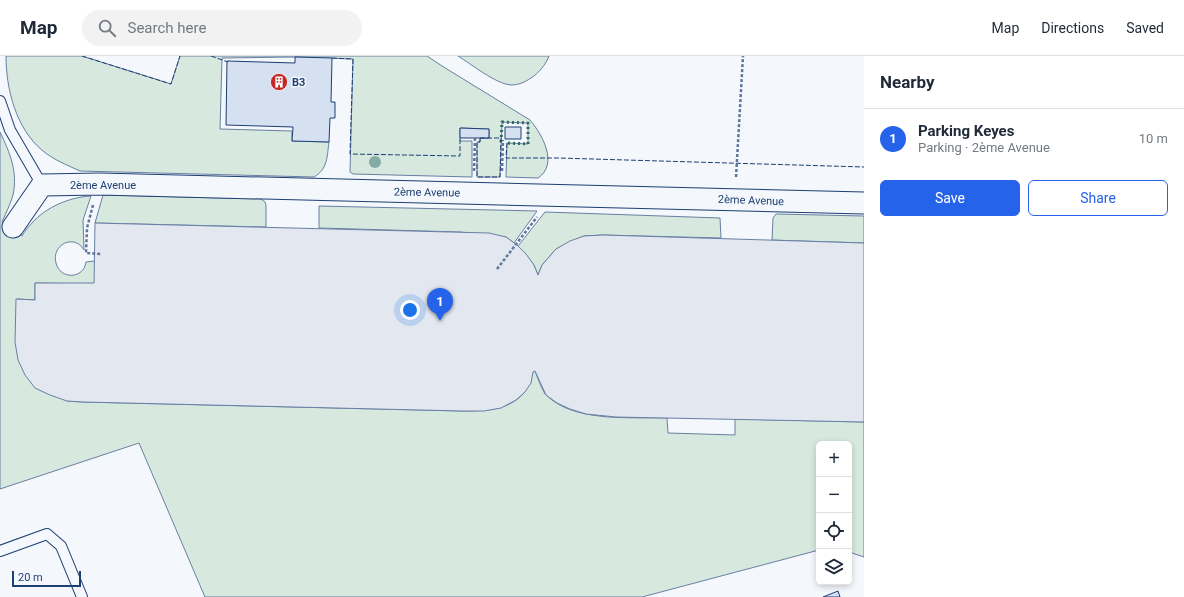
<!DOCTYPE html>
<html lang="en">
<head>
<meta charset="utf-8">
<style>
	body { margin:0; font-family:Roboto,sans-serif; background:#f2f2f3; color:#1f2937 }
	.controls { position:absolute; right:12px; bottom:12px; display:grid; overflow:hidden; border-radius:6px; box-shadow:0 2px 6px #0003 }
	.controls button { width:36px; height:36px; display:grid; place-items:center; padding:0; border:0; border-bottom:1px solid #e0e1e3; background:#fff; color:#1f2937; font:20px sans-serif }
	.scale { position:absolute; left:12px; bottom:10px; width:69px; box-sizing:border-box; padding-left:4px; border:2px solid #1d3f73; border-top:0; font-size:11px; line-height:14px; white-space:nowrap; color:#1d3f73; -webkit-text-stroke:3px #f4f7fb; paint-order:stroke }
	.you { position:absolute; left:410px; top:254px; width:14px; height:14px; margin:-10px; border:3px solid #fff; border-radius:50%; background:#1a73e8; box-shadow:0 0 0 6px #1a73e833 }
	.badge { display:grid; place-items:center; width:26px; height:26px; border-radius:50%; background:#2563eb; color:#fff; font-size:13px; font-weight:700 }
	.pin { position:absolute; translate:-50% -33px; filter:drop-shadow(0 1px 2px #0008) }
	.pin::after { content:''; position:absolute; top:21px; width:14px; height:12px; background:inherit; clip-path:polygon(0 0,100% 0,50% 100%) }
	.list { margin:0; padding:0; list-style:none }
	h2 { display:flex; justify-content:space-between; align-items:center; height:52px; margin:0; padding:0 16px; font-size:17px }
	h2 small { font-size:13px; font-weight:400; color:#747a83 }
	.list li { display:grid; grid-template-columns:26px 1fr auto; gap:12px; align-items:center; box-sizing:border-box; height:60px; padding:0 16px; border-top:1px solid #e0e1e3 }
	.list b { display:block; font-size:15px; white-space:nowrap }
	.list p { margin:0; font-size:13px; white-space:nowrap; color:#747a83 }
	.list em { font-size:13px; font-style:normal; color:#747a83 }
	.actions { display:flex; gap:8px; padding:12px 16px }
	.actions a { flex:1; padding:9px 0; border:1px solid #2563eb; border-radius:6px; text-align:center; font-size:14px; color:#2563eb }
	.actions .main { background:#2563eb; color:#fff }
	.icon { flex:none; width:22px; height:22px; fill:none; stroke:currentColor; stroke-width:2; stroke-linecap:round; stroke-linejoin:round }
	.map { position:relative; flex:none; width:864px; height:541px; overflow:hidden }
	header { display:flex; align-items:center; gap:24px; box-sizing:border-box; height:56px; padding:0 20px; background:#fff; border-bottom:1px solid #e0e1e3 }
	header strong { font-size:19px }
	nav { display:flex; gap:22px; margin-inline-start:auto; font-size:14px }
	.search { width:280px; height:36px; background:#f2f2f3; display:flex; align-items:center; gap:10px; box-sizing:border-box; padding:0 14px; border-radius:22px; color:#747a83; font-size:15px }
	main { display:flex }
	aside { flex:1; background:#fff }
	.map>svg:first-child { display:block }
	.green { fill:#d7e8df; stroke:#687fa3 }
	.parking { fill:#e3e8f0; stroke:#687fa3 }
	.building { fill:#d5e0f0; stroke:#1d3f73 }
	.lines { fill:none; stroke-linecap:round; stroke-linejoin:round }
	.lane-casing { stroke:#1d3f73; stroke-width:12 }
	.street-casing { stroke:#1d3f73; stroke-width:23 }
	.path { stroke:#5e769c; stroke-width:2.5; stroke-dasharray:3 2; stroke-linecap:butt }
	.lane { stroke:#f4f7fb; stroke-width:10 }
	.street { stroke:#f4f7fb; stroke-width:21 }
	.hedge { stroke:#2c6c60; stroke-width:3; stroke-dasharray:2 3; stroke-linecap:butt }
	.fence { stroke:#1d3f73; stroke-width:1; stroke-dasharray:5 2; stroke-linecap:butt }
	.tree { fill:#86aba6 }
	.labels { text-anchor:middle; stroke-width:3; stroke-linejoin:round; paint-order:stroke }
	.poi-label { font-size:11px; font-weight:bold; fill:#1d3f73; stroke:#f4f7fb; text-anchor:start }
	.street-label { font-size:11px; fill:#1d3f73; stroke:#f4f7fb }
</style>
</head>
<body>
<header>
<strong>Map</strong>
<div class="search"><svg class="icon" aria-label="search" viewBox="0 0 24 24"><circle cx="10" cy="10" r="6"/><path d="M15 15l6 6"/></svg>Search here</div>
<nav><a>Map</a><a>Directions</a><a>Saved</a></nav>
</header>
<main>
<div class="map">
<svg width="864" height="541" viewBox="0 0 864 541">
	<rect width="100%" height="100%" fill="#f4f7fb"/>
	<path class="green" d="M6 0H82L171 28 180 0H427L442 10 530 64C542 78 559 108 538 122L506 121 507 87 528 88V67L502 66 500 121H477V86H480V82H489V73L460 72V85H472V121L353 118 350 116 353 3 295 1 222 2 220 73 292 75V85L329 86C327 100 328 113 314 121L80 115C67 109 54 104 43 95 16 73 6 33 6 0Z
		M458 0H549C546 8 539 17 531 22 525 26 519 29 511 29 496 28 471 8 458 0Z
		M0 76C10 97 18 116 13 139 10 149 6 157 2 166L22 180C25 175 28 171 32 167 46 151 70 141 91 140L83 164 84 194C74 177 51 189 56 207 60 224 84 223 86 206L95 205V228L35 227V244L17 243 67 345 83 346 462 355C484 355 508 355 524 337 528 331 530 323 533 316L535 315C538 323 541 331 545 338 547 340 550 342 552 344 581 366 633 361 667 362L668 377 735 379V363L864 366V501L849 496V388H819V494L642 541H205L139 387 0 433Z
		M103 139 261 143 265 146 266 149V171L95 167Z
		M319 150 537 155 514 187 506 181 460 176 319 172Z
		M545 156 720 162 721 182 603 179 584 180 556 193 542 209 538 219 534 209 518 190Z
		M776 158 864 160V187L772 184 773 162Z"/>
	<path class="parking" d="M95 167 489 177 506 181 517 189 526 198 534 209 538 219 542 209 556 193 570 185 584 180 603 179 864 187V366L616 361 586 358 570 353 557 347 546 339 535 315 533 316 531 327 525 336 516 344 501 352 484 355H462L83 346 67 345 50 339 35 332 25 319 18 304 15 286 16 243 35 244V227H94Z"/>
	<path class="building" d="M295 1 332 2 331 46H335V62H330L329 86 292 85 293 71 226 69 227 5 295 7Z
		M505 71H521V83H505Z
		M460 72 489 73V82H460Z
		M838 535 840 541H823Z"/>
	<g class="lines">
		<defs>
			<path id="lane" d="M0 45 10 74 42 129
				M0 495 47 478 61 490 82 541"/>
			<path id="street" d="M13 171 42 129 100 128 864 147"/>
		</defs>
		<use href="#lane" class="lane-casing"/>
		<use href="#street" class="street-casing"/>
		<path class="path" d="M474 115 475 82
			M502 115 503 84
			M736 121 743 0
			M93 149 87 172 86 197 102 198
			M497 213 537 161"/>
		<use href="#lane" class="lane"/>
		<use href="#street" class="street"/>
		<path class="hedge" d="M501 86 502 66 528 67V88L507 87"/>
		<path class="fence" d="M82 0 171 28 180 0
			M211 0 228 6
			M332 2 353 3 350 98 460 100V82
			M480 82H501L500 121H477V86H480Z
			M507 87 506 102H558L864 111"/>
	</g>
	<circle class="tree" cx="375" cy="106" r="6"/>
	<defs>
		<symbol id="building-disc" viewBox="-11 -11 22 22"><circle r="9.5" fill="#c62828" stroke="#f4f7fb"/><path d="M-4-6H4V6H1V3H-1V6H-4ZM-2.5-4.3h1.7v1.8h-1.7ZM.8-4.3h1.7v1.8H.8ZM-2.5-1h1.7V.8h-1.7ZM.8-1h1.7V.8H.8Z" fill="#fff"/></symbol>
	</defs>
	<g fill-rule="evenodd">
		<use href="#building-disc" x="269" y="16" width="20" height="20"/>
	</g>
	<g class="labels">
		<g class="poi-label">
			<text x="292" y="30">B3</text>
		</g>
		<g class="street-label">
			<text x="103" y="133">2ème Avenue</text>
			<text transform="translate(427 136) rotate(1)" y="4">2ème Avenue</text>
			<text transform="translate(751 144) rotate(2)" y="4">2ème Avenue</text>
		</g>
	</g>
</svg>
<div class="controls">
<button>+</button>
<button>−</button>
<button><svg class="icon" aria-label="locate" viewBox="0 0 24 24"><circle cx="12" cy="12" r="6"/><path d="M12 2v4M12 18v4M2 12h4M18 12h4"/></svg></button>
<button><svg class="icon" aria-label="layers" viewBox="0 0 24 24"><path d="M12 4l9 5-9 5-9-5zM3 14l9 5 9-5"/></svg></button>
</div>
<div class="scale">20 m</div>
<div class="you"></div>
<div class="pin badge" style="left:440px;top:265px">1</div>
</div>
<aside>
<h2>Nearby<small></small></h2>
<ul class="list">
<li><span class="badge">1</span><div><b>Parking Keyes</b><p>Parking · 2ème Avenue</p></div><em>10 m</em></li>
</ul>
<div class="actions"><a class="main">Save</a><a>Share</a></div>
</aside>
</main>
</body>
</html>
